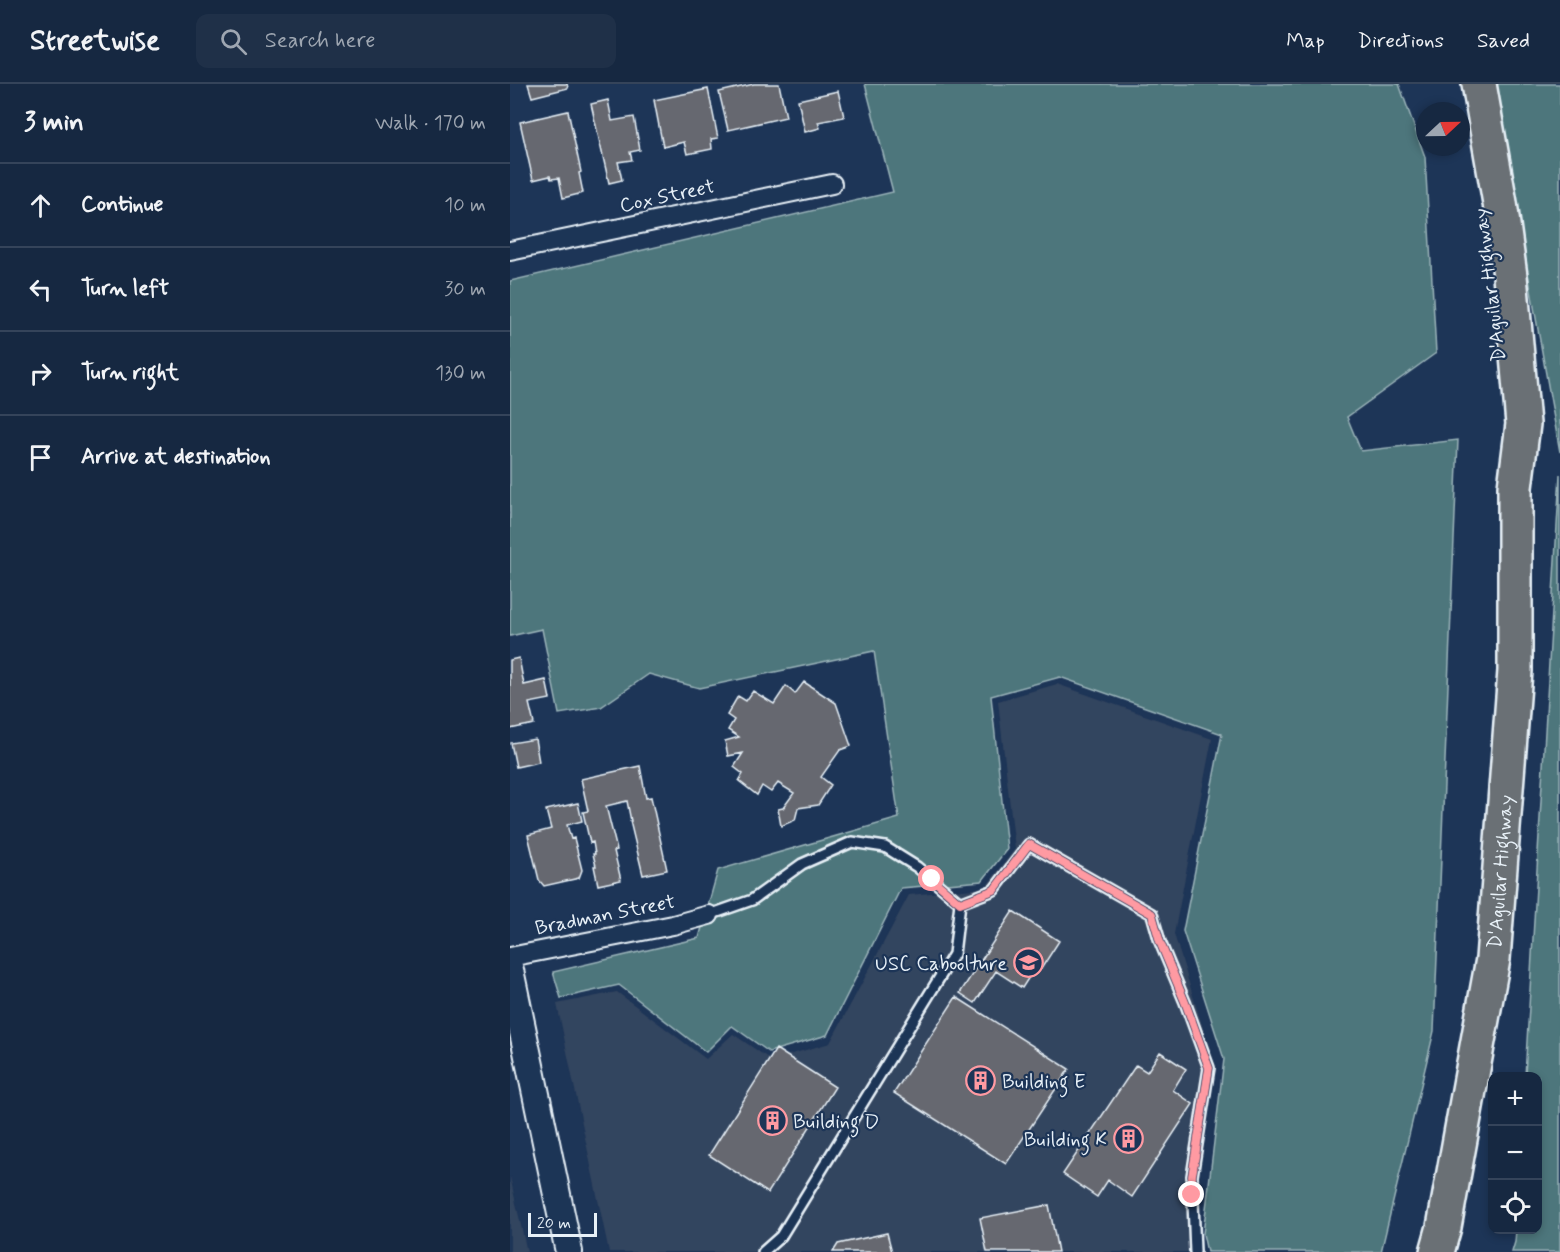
<!DOCTYPE html>
<html lang="en">
<head>
<meta charset="utf-8">
<style>
	body { margin:0; font-family:Mynerve,sans-serif; background:#1f3048; color:#f1f3f6 }
	.controls { position:absolute; right:18px; bottom:18px; display:grid; overflow:hidden; border-radius:12px; box-shadow:0 3px 9px #0003 }
	.controls button { width:54px; height:54px; display:grid; place-items:center; padding:0; border:0; border-bottom:2px solid #35445a; background:#162841; color:#f1f3f6; font:30px sans-serif }
	.compass { position:absolute; left:906px; top:18px; width:54px; height:54px; border-radius:50%; background:#162841; box-shadow:0 3px 9px #0003; rotate:68deg }
	.scale { position:absolute; left:18px; bottom:15px; width:69px; box-sizing:border-box; padding-left:6px; border:3px solid #e8f1f8; border-top:0; font-size:16px; line-height:21px; white-space:nowrap; color:#e8f1f8; -webkit-text-stroke:4px #1d3557; paint-order:stroke }
	.stop { position:absolute; width:18px; height:18px; margin:-14px; border:4px solid #ff9aa2; border-radius:50%; background:#fff }
	.stop.end { background:#ff9aa2; border-color:#fff; box-shadow:0 2px 6px #0008 }
	.list { margin:0; padding:0; list-style:none }
	h2 { display:flex; justify-content:space-between; align-items:center; height:78px; margin:0; padding:0 24px; font-size:26px }
	h2 small { font-size:20px; font-weight:400; color:#9ea6b1 }
	.list li { display:grid; grid-template-columns:39px 1fr auto; gap:18px; align-items:center; box-sizing:border-box; height:84px; padding:0 24px; border-top:2px solid #35445a }
	.list b { display:block; font-size:22px; white-space:nowrap }
	.list em { font-size:20px; font-style:normal; color:#9ea6b1 }
	.icon { flex:none; width:33px; height:33px; fill:none; stroke:currentColor; stroke-width:2; stroke-linecap:round; stroke-linejoin:round }
	.map { position:relative; flex:none; width:1050px; height:1168px; overflow:hidden }
	header { display:flex; align-items:center; gap:36px; box-sizing:border-box; height:84px; padding:0 30px; background:#162841; border-bottom:2px solid #35445a }
	header strong { font-size:28px }
	nav { display:flex; gap:33px; margin-inline-start:auto; font-size:21px }
	.search { width:420px; height:54px; background:#1f3048; display:flex; align-items:center; gap:15px; box-sizing:border-box; padding:0 21px; border-radius:12px; color:#9ea6b1; font-size:22px }
	main { display:flex }
	aside { flex:1; background:#162841 }
	.map>svg:first-child { display:block }
	.built { fill:#33445e }
	.green { fill:#4e767b; stroke:#9bb4ba; stroke-width:1.5 }
	.building { fill:#666870; stroke:#e8f1f8; stroke-width:1.5 }
	.lines { fill:none; stroke-linecap:round; stroke-linejoin:round }
	.lane-casing { stroke:#e8f1f8; stroke-width:14 }
	.street-casing { stroke:#e8f1f8; stroke-width:22 }
	.secondary-casing { stroke:#e8f1f8; stroke-width:30 }
	.highway-casing { stroke:#e8f1f8; stroke-width:38 }
	.lane { stroke:#1d3557; stroke-width:9 }
	.street { stroke:#1d3557; stroke-width:18 }
	.secondary { stroke:#1d3557; stroke-width:26 }
	.highway { stroke:#6a7074; stroke-width:33 }
	.route { stroke:#ff9aa2; stroke-width:8 }
	.labels { text-anchor:middle; stroke-width:4.5; stroke-linejoin:round; paint-order:stroke }
	.street-label { font-size:20px; fill:#e8f1f8; stroke:#1d3557 }
	.poi-label { font-size:20px; fill:#e8f1f8; stroke:#1d3557; text-anchor:end }
</style>
</head>
<body>
<header>
<strong>Streetwise</strong>
<div class="search"><svg class="icon" aria-label="search" viewBox="0 0 24 24"><circle cx="10" cy="10" r="6"/><path d="M15 15l6 6"/></svg>Search here</div>
<nav><a>Map</a><a>Directions</a><a>Saved</a></nav>
</header>
<main>
<aside>
<h2>3 min<small>Walk · 170 m</small></h2>
<ul class="list">
<li><svg class="icon" aria-label="ahead" viewBox="0 0 24 24"><path d="M12 20V5M6 11l6-6 6 6"/></svg><div><b>Continue</b></div><em>10 m</em></li>
<li><svg class="icon" aria-label="left" viewBox="0 0 24 24"><path d="M17 20v-9H6M10 6l-5 5 5 5"/></svg><div><b>Turn left</b></div><em>30 m</em></li>
<li><svg class="icon" aria-label="right" viewBox="0 0 24 24"><path d="M7 20v-9h11M14 6l5 5-5 5"/></svg><div><b>Turn right</b></div><em>130 m</em></li>
<li><svg class="icon" aria-label="arrive" viewBox="0 0 24 24"><path d="M6 21V4h12l-3 4 3 4H6"/></svg><div><b>Arrive at destination</b></div></li>
</ul>
</aside>
<div class="map">
<svg width="1050" height="1168" viewBox="0 0 1050 1168">
	<rect width="100%" height="100%" fill="#1d3557"/>
	<filter id="ink" filterUnits="userSpaceOnUse"><feTurbulence type="fractalNoise" baseFrequency=".0167" numOctaves="2"/><feDisplacementMap in="SourceGraphic" scale="12" xChannelSelector="R" yChannelSelector="G"/><feConvolveMatrix kernelMatrix="1 2 1 2 8 2 1 2 1" color-interpolation-filters="sRGB"/></filter>
	<g filter="url(#ink)">
		<path class="built" d="M547 600 702 655 664 850 703 977 682 1151 687 1168H99L47 920 107 908 196 975 223 950 261 976 320 959 399 811 475 804 505 765 488 617Z
			M0 1093 17 1168H0Z"/>
		<path class="green" d="M355 0H889L915 73 926 269 837 333 851 367 948 356 924 947 871 1168H697L693 1150 714 975 673 847 712 650 550 593 481 612 497 765 472 797 391 804 317 951 259 968 222 942 196 968 109 901 51 914 43 888 189 854 208 786 389 734 364 567 189 604 139 590 91 623 49 630 32 545 0 552V197L383 108Z
			M984 0H1050V368Z
			M1050 390V1168H1002L1005 1158 1006 1146H1028V992H1015Z"/>
		<path class="building" d="M18 0H57L58 4 22 13Z
			M244 0H269L276 33 218 46 209 8Z
			M198 5 208 54 201 55 202 65 177 70 174 58 153 63 144 16Z
			M328 7 334 33 308 38 310 44 295 48 288 16Z
			M98 16 102 37 124 33 130 66 120 68 122 76 108 78 112 96 99 99 81 20Z
			M58 27 71 88 69 89 73 109 53 114 49 94 41 95 40 92 23 96 10 38Z
			M9 574 14 601 36 596 40 615 19 619 24 640 0 645V576Z
			M294 598 326 619 341 662 330 666 311 693 321 701 308 721 288 724 285 736 271 742 268 725 273 724 284 709 268 699 261 708 252 702 247 711 229 697 233 690 224 683 233 669 218 672 215 657 229 653 218 646 224 636 217 631 228 612 236 617 243 607 264 620 276 602 285 610Z
			M25 655 29 678 6 683 1 659Z
			M130 682 136 714 141 713 157 786 133 791 120 737H121L117 717 96 722 107 766 104 767 111 796 88 801 84 782H86L83 770H85L83 758 80 759 73 728 78 727 71 695Z
			M68 719 72 737 57 741 61 755 64 754 72 786 69 794 34 802 29 796 18 751 41 745 36 726Z
			M503 827 549 857 531 885 526 882 512 904 486 887 465 919 450 909Z
			M446 913 559 985 496 1080 384 1009Z
			M266 965 325 1003 258 1109 199 1071Z
			M650 968 676 985 663 1006 683 1020 622 1113 598 1096 587 1113 553 1090 626 981 637 988Z
			M539 1121 548 1168H477L470 1134Z
			M377 1149 382 1168H323L328 1160Z"/>
		<g class="lines">
			<defs>
				<path id="lane" d="M450 819 484 806 519 760 642 830 650 858 675 918 699 984 682 1092 685 1168
					M199 831 242 816 292 780 342 758 375 763 407 783 450 819 444 870 271 1152 253 1168"/>
				<path id="street" d="M0 167 322 100
					M0 873 163 841 199 831"/>
				<path id="secondary" d="M0 886 59 1168"/>
				<g id="highway">
					<path id="s1" d="M927 1168 934 1143 983 875 1005 587V403L1013 340 1000 192 990 119 969 0"/>
				</g>
			</defs>
			<use href="#lane" class="lane-casing"/>
			<use href="#street" class="street-casing"/>
			<use href="#secondary" class="secondary-casing"/>
			<use href="#highway" class="highway-casing"/>
			<use href="#lane" class="lane"/>
			<use href="#street" class="street"/>
			<use href="#secondary" class="secondary"/>
			<use href="#highway" class="highway"/>
		</g>
	</g>
	<g class="lines" filter="url(#ink)">
		<path class="route" d="M422 795 450 819 484 806 519 760 642 830 650 858 675 918 699 984 682 1092V1111"/>
	</g>
	<defs>
		<symbol id="university-ring" viewBox="-11 -11 22 22"><circle r="9.5" fill="#1d3557" stroke="#ff9aa2" stroke-width="1.5"/><path d="M0-5L7-2L0 1L-7-2ZM-4 1L0 2.5L4 1V4Q0 6-4 4Z" fill="#ff9aa2"/></symbol>
		<symbol id="building-ring" viewBox="-11 -11 22 22"><circle r="9.5" fill="#1d3557" stroke="#ff9aa2" stroke-width="1.5"/><path d="M-4-6H4V6H1V3H-1V6H-4ZM-2.5-4.3h1.7v1.8h-1.7ZM.8-4.3h1.7v1.8H.8ZM-2.5-1h1.7V.8h-1.7ZM.8-1h1.7V.8H.8Z" fill="#ff9aa2"/></symbol>
	</defs>
	<g fill-rule="evenodd">
		<use href="#university-ring" x="502" y="862" width="33" height="33"/>
		<use href="#building-ring" x="454" y="980" width="33" height="33"/>
		<use href="#building-ring" x="246" y="1020" width="33" height="33"/>
		<use href="#building-ring" x="602" y="1038" width="33" height="33"/>
	</g>
	<g class="labels">
		<g class="street-label">
			<text transform="translate(157 111) rotate(-12)" y="7">Cox Street</text>
			<text transform="translate(979 201) rotate(-97)" y="7">D'Aguilar Highway</text>
			<text dy="7" stroke="none"><textPath href="#s1" startOffset="386">D'Aguilar Highway</textPath></text>
			<text transform="translate(95 830) rotate(-11)" y="7">Bradman Street</text>
		</g>
		<g class="poi-label">
			<text x="497" y="886">USC Caboolture</text>
			<text x="492" y="1004" text-anchor="start">Building E</text>
			<text x="283" y="1044" text-anchor="start">Building D</text>
			<text x="597" y="1062">Building K</text>
		</g>
	</g>
</svg>
<div class="controls">
<button>+</button>
<button>−</button>
<button><svg class="icon" aria-label="locate" viewBox="0 0 24 24"><circle cx="12" cy="12" r="6"/><path d="M12 2v4M12 18v4M2 12h4M18 12h4"/></svg></button>
</div>
<svg class="compass" viewBox="-18 -18 36 36"><path d="M0-13l5 13h-10z" fill="#e53935"/><path d="M0 13l5-13h-10z" fill="#9ea6b1"/></svg>
<div class="scale">20 m</div>
<div class="stop" style="left:422px;top:795px"></div>
<div class="stop end" style="left:682px;top:1111px"></div>
</div>
</main>
</body>
</html>
